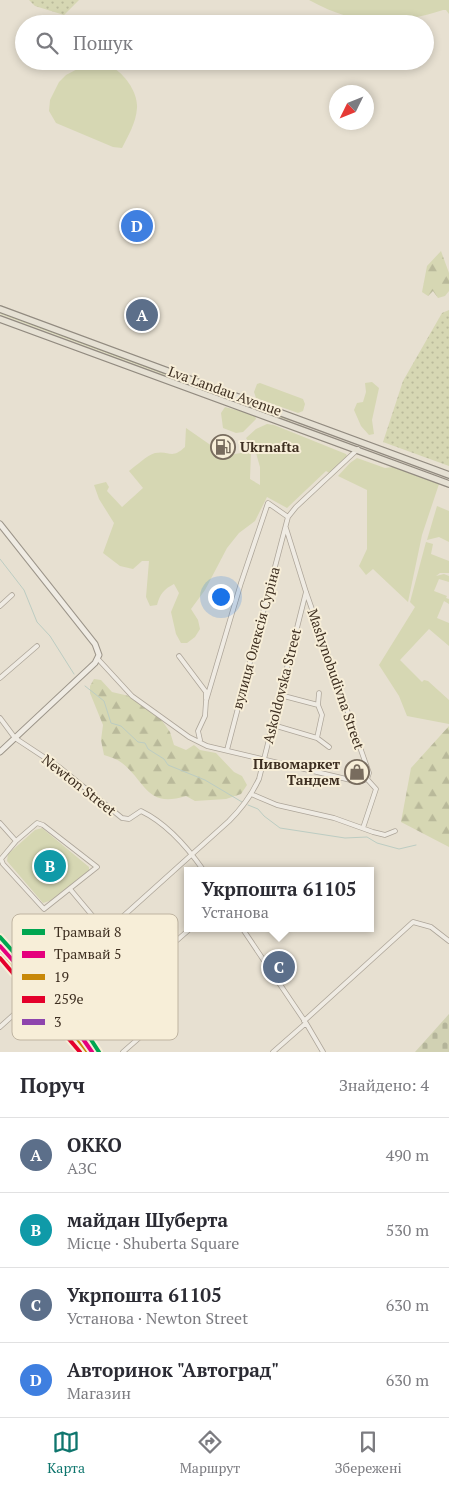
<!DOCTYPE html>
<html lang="uk">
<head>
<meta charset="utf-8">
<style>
	body { margin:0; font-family:"PT Serif",serif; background:#f7f7f7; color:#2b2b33 }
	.compass { position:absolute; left:329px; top:85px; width:45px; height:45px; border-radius:50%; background:#fff; box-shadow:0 2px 8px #0003; rotate:227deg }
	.you { position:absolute; left:220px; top:596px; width:18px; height:18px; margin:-12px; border:4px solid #fff; border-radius:50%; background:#1a73e8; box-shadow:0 0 0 8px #1a73e833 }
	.badge { display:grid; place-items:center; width:32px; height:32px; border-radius:50%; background:#0f766e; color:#fff; font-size:16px; font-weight:700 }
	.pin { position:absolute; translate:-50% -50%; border:2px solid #fff; box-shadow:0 1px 5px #0006 }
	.popup { position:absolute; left:184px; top:867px; width:190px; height:65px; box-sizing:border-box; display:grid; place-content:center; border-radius:0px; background:#fff; filter:drop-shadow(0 1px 4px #0005); font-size:16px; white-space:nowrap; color:#7c7c81 }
	.popup b { font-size:19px; color:#2b2b33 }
	.popup::after { content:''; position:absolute; left:50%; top:100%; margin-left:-10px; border:10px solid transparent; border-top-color:#fff }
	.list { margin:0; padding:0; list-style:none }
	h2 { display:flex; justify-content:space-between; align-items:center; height:65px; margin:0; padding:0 20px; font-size:21px }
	h2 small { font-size:16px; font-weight:400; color:#7c7c81 }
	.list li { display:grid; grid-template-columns:32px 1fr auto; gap:15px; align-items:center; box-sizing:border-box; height:75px; padding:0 20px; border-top:1px solid #e1e1e2 }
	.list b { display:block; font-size:19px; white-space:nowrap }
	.list p { margin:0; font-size:16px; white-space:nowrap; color:#7c7c81 }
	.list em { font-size:16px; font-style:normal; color:#7c7c81 }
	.icon { flex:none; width:28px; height:28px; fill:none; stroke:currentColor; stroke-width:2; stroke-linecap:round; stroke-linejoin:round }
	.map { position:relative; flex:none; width:449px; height:1052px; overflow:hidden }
	.search { position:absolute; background:#fff; box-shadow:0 2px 8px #0003; left:15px; right:15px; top:15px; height:55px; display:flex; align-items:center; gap:12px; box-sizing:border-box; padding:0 18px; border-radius:28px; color:#7c7c81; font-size:19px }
	.sheet { height:365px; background:#fff }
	nav { display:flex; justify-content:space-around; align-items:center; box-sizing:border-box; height:70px; border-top:1px solid #e1e1e2; background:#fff; font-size:14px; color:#7c7c81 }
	nav a { display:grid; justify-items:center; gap:2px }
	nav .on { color:#0f766e }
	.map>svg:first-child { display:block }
	.green { fill:#d6d7b3 }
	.forest { fill:url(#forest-firs) }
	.cemetery { fill:url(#cemetery-stones) }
	.garden { fill:url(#garden-dots) }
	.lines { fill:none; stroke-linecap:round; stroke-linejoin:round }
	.stream { stroke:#bcccc2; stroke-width:1 }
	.street-casing { stroke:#ada599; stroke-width:5.5 }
	.secondary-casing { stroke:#9c958a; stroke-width:7 }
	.primary-casing { stroke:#928b80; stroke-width:8 }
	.street { stroke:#efebe3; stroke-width:4 }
	.secondary { stroke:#efebe3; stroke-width:5 }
	.primary { stroke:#e6e1d4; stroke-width:5.5 }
	.bus-1-casing { stroke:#f7eed8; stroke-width:8 }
	.bus-2-casing { stroke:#f7eed8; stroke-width:8 }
	.bus-3-casing { stroke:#f7eed8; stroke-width:8 }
	.bus-1 { stroke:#c88808; stroke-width:4 }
	.bus-2 { stroke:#e4002b; stroke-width:4 }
	.bus-3 { stroke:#8e44ad; stroke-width:4 }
	.tram-1-casing { stroke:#f7eed8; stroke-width:8 }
	.tram-2-casing { stroke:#f7eed8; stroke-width:8 }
	.tram-1 { stroke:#00a651; stroke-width:4 }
	.tram-2 { stroke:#e5007d; stroke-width:4 }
	.labels { text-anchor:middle; stroke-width:4; stroke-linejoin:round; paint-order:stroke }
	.street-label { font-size:14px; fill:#3d2e20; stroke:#f7eed8 }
	.poi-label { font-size:14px; font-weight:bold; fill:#3d2e20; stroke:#f7eed8; text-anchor:start }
	.key { fill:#f7eed8; stroke:#bfb4a1; stroke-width:1 }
	.key-label { font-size:14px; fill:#3d2e20 }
</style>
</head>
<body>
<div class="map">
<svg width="449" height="1052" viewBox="0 0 449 1052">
	<defs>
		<pattern id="forest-firs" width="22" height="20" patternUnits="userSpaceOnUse" patternTransform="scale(1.25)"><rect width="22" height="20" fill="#d6d7b3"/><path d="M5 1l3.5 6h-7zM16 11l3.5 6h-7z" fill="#b9b99a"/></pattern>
		<pattern id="cemetery-stones" width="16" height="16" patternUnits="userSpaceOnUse" patternTransform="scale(1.25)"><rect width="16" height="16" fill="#d1d1b3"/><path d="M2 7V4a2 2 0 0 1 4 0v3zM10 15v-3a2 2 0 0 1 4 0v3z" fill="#b4b49a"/></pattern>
		<pattern id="garden-dots" width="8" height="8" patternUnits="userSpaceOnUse" patternTransform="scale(1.25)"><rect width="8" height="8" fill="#d6d7b3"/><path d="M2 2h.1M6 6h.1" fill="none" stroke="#b9b99a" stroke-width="1.8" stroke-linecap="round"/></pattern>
	</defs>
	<rect width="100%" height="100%" fill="#e7e0d1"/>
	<path class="green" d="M309 0H449V14L446 10H443C393 26 356 26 309 0Z
		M100 64C105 66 111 67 115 69 127 77 138 94 137 108 136 123 128 136 122 148L113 147 56 123 49 111 50 100 59 82 66 75 85 65Z
		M0 312 291 419 290 421 0 314Z
		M372 382 379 388 372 420 374 434 369 435 361 426 354 410 357 403 363 402 366 392 365 383Z
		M260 383 303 399 305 404 303 411 298 413 256 398 254 392 257 384Z
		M225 407 255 415 256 419 243 432 236 433 223 428 221 413Z
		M267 424 274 425 346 454 348 458 331 474 326 471 287 508 267 497 255 521 239 533 227 548 205 590 191 609 198 620 200 629 195 637 187 643H181L176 634 171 612 179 593 174 584C164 589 160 594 157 605L150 606 146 597 149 561H142L133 569 120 566 103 553 114 523 99 499 94 485 106 482 109 487 107 491 122 507 143 488 129 471C136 466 147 455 155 453 170 450 171 460 185 447L186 428 222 453 230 455 251 451 250 479 260 485V467L256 453 246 438 256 429Z
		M357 458 385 468 393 467 439 484 422 535 408 602 373 569 366 575 359 566 367 549V490L338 476 350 463Z
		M437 506 449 511V542L439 537 427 540Z
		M426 542 433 544 431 554 449 561V573H440L436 576 444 574 449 576V582L439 579 434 591 447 596 446 598 449 599V604L444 601 437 618 449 623V646L429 629 400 660 422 682 424 680 428 681 449 700V724L407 716 399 696 379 665 415 607 410 602Z
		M42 828 89 867V871C75 882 60 899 43 903L7 861 8 854 35 830Z"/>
	<path class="forest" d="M441 251 449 273V291L445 296 438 298 433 291 428 296 422 292 427 266Z
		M94 679 101 680 112 692 129 696 156 712 170 732 174 745 186 750 194 745 200 750 216 753 234 772 242 776 247 785 241 794 226 799 195 801 186 796C146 808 147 783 122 763 117 759 110 757 104 755L101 740 103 725 90 693V686Z
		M449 726V847L401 822 411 768Z"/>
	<path class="cemetery" d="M449 1014V1052H415Z"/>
	<path class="garden" d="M29 0H79L64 15 35 6Z
		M449 310V466L383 442 403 381 442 313Z"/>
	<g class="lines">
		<path class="stream" d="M0 559 24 590 37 622 50 636 74 674
			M85 686 104 701 111 723 121 726 138 742 145 743 148 749 164 759 168 765 205 780 242 802
			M248 805 258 809 264 816 280 828 345 838 367 837 377 843 399 849 416 845"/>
		<defs>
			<path id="street" d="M286 528 306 592 369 773 367 779
				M0 606 12 595
				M179 656 206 692V699
				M98 659 132 696 189 737 207 746 359 782 367 779
				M0 678 37 646
				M319 693 318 705 322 715 317 738 329 747
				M280 695 318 705
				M0 718 15 738 59 767 122 818 129 819 141 811C166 823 188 848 204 871
				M273 725 317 738
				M200 740 198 731 205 716 206 701 241 583 268 503 288 517
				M227 750 288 517 296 507 358 449
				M251 794 277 805 334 818 373 832 385 835 395 831
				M0 823 16 841
				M37 823 43 825 97 867 44 909 3 864 1 859 16 841Z
				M363 828 376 789 367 779
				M70 889 106 932
				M242 928 306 1023 323 1052
				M90 1016 191 928
				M304 1021 413 922 431 927 449 941
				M0 1027 229 821C241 809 251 796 259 779L306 592
				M123 1052 172 1009
				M273 1052 306 1023"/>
			<path id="secondary" d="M0 524 95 644 99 655 95 663 0 752"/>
			<path id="primary" d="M0 309 449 475
				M0 319 449 484
				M0 949 70 1029 88 1052"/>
		</defs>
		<use href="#street" class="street-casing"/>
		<use href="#secondary" class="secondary-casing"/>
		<use href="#primary" class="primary-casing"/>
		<use href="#street" class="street"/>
		<use href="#secondary" class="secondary"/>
		<use href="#primary" class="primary"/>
		<defs>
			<path id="bus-1" d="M0 949 70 1029 88 1052"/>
			<path id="bus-2" d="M0 958 80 1052"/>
			<path id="bus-3" d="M5 945 75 1025 93 1048"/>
		</defs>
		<use href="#bus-1" class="bus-1-casing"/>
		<use href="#bus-2" class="bus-2-casing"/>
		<use href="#bus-3" class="bus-3-casing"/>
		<use href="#bus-1" class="bus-1"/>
		<use href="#bus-2" class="bus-2"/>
		<use href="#bus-3" class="bus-3"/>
		<defs>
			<path id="tram-1" d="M0 937 88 1035 99 1052"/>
			<path id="tram-2" d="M0 946 83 1039 92 1052"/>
		</defs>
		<use href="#tram-1" class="tram-1-casing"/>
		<use href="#tram-2" class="tram-2-casing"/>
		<use href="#tram-1" class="tram-1"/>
		<use href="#tram-2" class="tram-2"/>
	</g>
	<defs>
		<symbol id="fuel-ring" viewBox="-11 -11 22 22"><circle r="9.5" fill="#f7eed8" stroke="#786c5e" stroke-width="1.5"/><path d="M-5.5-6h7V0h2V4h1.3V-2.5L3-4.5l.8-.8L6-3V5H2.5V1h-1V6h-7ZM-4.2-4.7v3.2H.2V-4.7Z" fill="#786c5e"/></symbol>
		<symbol id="shop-ring" viewBox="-11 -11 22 22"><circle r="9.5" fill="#f7eed8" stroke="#786c5e" stroke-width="1.5"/><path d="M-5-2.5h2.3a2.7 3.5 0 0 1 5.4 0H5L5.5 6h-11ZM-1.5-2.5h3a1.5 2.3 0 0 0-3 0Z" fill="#786c5e"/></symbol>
	</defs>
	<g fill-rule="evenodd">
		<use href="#fuel-ring" x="209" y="433" width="28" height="28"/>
		<use href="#shop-ring" x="343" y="758" width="28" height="28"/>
	</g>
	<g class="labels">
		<g class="street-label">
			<text transform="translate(225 391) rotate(20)" y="5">Lva Landau Avenue</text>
			<text transform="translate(256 638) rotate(-75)" y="5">вулиця Олексія Суріна</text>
			<text transform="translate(336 679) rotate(71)" y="5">Mashynobudivna Street</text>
			<text transform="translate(282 686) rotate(-76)" y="5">Askoldovska Street</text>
			<text transform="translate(79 785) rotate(38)" y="5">Newton Street</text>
		</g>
		<g class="poi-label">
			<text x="240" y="452">Ukrnafta</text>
			<text x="340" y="769" text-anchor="end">Пивомаркет<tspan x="340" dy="16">Тандем</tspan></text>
		</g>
	</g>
	<rect x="12" y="914" width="166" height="126" rx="8" class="key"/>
	<rect x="22" y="929" width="23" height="6" fill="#00a651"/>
	<rect x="22" y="951" width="23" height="7" fill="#e5007d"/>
	<rect x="22" y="974" width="23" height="6" fill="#c88808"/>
	<rect x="22" y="996" width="23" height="7" fill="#e4002b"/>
	<rect x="22" y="1019" width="23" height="6" fill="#8e44ad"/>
	<g class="key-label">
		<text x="54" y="937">Трамвай 8</text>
		<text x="54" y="959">Трамвай 5</text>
		<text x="54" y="982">19</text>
		<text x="54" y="1004">259е</text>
		<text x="54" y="1027">3</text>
	</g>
</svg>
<svg class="compass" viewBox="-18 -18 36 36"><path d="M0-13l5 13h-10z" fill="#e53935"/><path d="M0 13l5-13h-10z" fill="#7c7c81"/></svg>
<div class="you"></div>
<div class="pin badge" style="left:142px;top:315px;background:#5c6f8a">A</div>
<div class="pin badge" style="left:50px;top:866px;background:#0f9aa8">B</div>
<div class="pin badge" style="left:279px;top:967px;background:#5c6f8a">C</div>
<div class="popup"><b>Укрпошта 61105</b>Установа</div>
<div class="pin badge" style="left:137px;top:226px;background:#3f7fe0">D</div>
<div class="search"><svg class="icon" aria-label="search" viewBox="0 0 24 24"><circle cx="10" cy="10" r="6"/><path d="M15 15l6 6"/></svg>Пошук</div>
</div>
<section class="sheet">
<h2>Поруч<small>Знайдено: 4</small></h2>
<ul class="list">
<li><span class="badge" style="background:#5c6f8a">A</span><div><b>OKKO</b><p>АЗС</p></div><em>490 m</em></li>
<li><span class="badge" style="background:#0f9aa8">B</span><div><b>майдан Шуберта</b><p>Місце · Shuberta Square</p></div><em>530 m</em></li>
<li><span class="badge" style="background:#5c6f8a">C</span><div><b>Укрпошта 61105</b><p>Установа · Newton Street</p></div><em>630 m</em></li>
<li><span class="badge" style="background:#3f7fe0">D</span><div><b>Авторинок &quot;Автоград&quot;</b><p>Магазин</p></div><em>630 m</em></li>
</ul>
</section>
<nav>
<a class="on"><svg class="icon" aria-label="map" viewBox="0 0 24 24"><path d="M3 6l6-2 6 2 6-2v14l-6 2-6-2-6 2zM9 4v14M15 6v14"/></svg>Карта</a>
<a><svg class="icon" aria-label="directions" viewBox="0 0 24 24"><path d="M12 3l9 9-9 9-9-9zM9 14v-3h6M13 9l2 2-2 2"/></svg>Маршрут</a>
<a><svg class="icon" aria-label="saved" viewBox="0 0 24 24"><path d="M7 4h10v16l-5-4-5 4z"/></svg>Збережені</a>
</nav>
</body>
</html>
